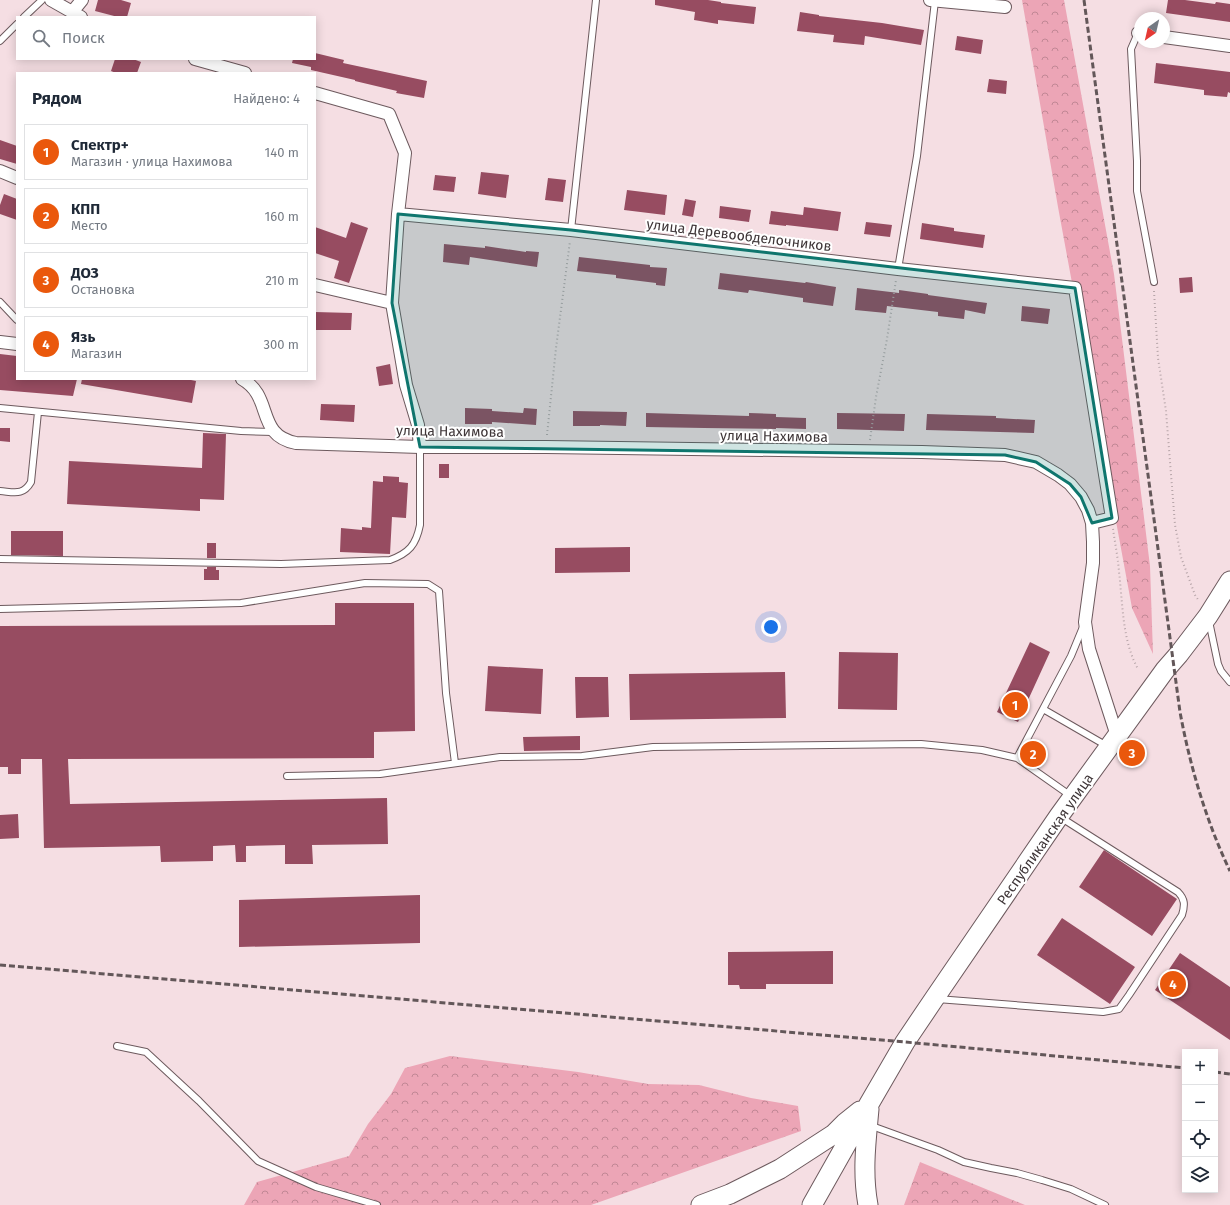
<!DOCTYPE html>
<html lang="ru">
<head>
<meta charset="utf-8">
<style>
	body { margin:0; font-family:"Fira Sans",sans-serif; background:#f2f2f3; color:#1f2937 }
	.controls { position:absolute; right:12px; bottom:12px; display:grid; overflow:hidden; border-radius:0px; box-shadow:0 2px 10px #0003 }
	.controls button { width:36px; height:36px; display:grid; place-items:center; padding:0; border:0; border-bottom:1px solid #e0e1e3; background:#fff; color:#1f2937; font:20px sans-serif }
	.compass { position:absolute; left:1134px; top:12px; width:36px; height:36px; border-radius:50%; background:#fff; box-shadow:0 2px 10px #0003; rotate:214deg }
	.you { position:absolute; left:771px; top:627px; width:14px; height:14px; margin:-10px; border:3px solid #fff; border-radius:50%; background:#1a73e8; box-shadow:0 0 0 6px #1a73e833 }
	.badge { display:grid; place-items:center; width:26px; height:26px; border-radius:50%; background:#ea580c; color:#fff; font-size:13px; font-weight:700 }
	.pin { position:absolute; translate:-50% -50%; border:2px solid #fff; box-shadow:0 1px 4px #0006 }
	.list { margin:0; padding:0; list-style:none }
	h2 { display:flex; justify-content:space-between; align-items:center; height:52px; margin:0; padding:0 16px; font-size:17px }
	h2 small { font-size:13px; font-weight:400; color:#747a83 }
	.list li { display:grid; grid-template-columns:26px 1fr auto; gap:12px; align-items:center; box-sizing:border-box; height:56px; margin:0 8px 8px; padding:0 8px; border:1px solid #e0e1e3; border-radius:0px }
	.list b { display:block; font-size:15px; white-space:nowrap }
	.list p { margin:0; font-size:13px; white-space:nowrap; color:#747a83 }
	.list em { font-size:13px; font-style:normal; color:#747a83 }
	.icon { flex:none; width:22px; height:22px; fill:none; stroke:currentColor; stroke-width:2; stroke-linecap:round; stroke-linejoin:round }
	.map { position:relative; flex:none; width:1230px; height:1205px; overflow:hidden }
	.search { position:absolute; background:#fff; box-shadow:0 2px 10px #0003; left:16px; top:16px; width:300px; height:44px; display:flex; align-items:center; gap:10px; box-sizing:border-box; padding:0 14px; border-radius:0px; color:#747a83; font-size:15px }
	.panel { position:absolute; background:#fff; box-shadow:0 2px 10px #0003; left:16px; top:72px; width:300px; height:308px; border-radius:0px }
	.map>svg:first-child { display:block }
	.forest { fill:url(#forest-crowns) }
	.building { fill:#974c61 }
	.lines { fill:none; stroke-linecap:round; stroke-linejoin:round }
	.service-casing { stroke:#6d5a5e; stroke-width:8 }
	.minor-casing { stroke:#6d5a5e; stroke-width:14 }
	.primary-casing { stroke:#6d5a5e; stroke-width:21 }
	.path { stroke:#b7a5a9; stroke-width:2; stroke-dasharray:1 3; stroke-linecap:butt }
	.service { stroke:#fff; stroke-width:6 }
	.minor { stroke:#fff; stroke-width:12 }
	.primary { stroke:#fff; stroke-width:19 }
	.rail { stroke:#635759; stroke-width:3; stroke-dasharray:6 3; stroke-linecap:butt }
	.marked { fill:#0f766e; fill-opacity:0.2; stroke:#0f766e; stroke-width:3; stroke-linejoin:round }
	.labels { text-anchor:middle; stroke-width:4; stroke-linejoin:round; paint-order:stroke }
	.street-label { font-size:14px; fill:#3f3638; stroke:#fff }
</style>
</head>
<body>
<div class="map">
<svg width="1230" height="1205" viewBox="0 0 1230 1205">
	<defs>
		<pattern id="forest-crowns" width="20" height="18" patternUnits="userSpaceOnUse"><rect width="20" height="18" fill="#eca5b6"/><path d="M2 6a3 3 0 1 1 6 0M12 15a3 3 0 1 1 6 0" fill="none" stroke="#c18795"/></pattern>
	</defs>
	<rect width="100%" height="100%" fill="#f5dee3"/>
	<path class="forest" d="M1022 0H1064L1114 274 1150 566 1153 654 1132 608 1058 207Z
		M450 1056 578 1072 648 1084 699 1085 751 1098 798 1106 801 1131 591 1205H244L257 1182 349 1156 368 1124 391 1094 405 1068Z
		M920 1162 1025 1205H904Z"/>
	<path class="building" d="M98 0H121L131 3 127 17H118L95 11Z
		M655 0H708L721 2V3L756 7 754 24 718 20V24L694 20 695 12 655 5Z
		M1168 0H1185L1215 4 1216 2 1230 4V22L1166 13Z
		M800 12 819 15V16L882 23 924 30 921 45 865 36 864 45 833 42 834 35 797 31Z
		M957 36 983 40 981 54 955 50Z
		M315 53 344 60 343 63 427 81 424 98 396 93 397 91 355 81V80L311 70V67L292 63 293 59H315Z
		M115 59H133L141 62 137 73H116L111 71Z
		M1156 63 1230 72V93L1228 92 1227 97 1204 95V90L1154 83Z
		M989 79 1007 81 1006 94 987 92Z
		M0 140 17 146V164L0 159Z
		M481 172 509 175 506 198 478 194Z
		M435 175 456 177 454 192 433 190Z
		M548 178 566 180 563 202 545 200Z
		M627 190 667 195 665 215 624 210Z
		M4 194 17 199V220L0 214V205Z
		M685 199 696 201 693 217 682 215Z
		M720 206 751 210 749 222 719 218Z
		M804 207 841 212 838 231 786 225V226L769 224 771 211 803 215Z
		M351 222 368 228 349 283 334 278 339 261 315 253V227L346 238Z
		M866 222 892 225 890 237 864 234Z
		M922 223 954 228V231L985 235 983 248 920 239Z
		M444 244 485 248V246L526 252V251L539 252 537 267 470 257 469 265 443 262Z
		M579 257 650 265V267L667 268 665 286 656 285V283L616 278V275L577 271Z
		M720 273 805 283 806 282 836 287 833 306 803 302V298L749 290 748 293 718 289Z
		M1192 277 1193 292 1180 293 1179 278Z
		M857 288 899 293V290L928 294V295L987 303 985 314 965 310 964 319 938 316V312L887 306 886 313 855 310Z
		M1022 306 1050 309 1048 324 1021 321Z
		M315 312 352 313 351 330H315Z
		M0 354 17 356V379H77L73 396 0 390Z
		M390 364 393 384 379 386 376 367Z
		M82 379H186L196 381 192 403 81 384Z
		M321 404 355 405 354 422 320 420Z
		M465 408 492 409V411L523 413 524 408 537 409 536 425 492 422V424H465Z
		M573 411 627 412 626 426 600 425V426H573Z
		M646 413 749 416V413L776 414V417L806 418V429L776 428V429L704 428 646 427Z
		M837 413 905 414 904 431 837 429Z
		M927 414 996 416V418L1035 420 1034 433 926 430Z
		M0 428H10V442L0 441Z
		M203 433 226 434 224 500 200 499V511L67 504 69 461 202 468Z
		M439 464H449V478H439Z
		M383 476 399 477V482L408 483 406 518 392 517 390 554 340 552 341 528 362 530V527L371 528 373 481 383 482Z
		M11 531H63V556L11 555Z
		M207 543H216V558H207Z
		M630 547V572L555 573V548Z
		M207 567H216V570H219V580H204V569H207Z
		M335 603H414L415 731 374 732V758L68 759 70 804 387 798 388 844 312 845 313 864H285V845L246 846V862H236L235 845 213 846V861L161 862 160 846 44 848 42 759H21V774H8V767H0V626L335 625Z
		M1030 642 1050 652 1018 722 997 712Z
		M839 652 898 653 897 710 838 709Z
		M488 666 543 669 541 714 485 711Z
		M785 672 786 718 630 720 629 674Z
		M575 677H608L609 717 576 718Z
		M580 736V750L524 751 523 737Z
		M1030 745 1042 752 1036 763 1024 756Z
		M18 814 19 838 0 839V815Z
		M1104 850 1177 899 1152 936 1079 887Z
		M420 895V943L239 947V900Z
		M1062 918 1135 967 1110 1004 1037 955Z
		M833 951V984H766V989H740L739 985H728V952Z
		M1180 953 1230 987V1040L1155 990Z"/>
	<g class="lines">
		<defs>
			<path id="service" d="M24 17 42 0
				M1138 33 1131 49 1137 161V191L1154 282
				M0 41 17 24
				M571 230 596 0
				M898 269 917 156 935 1
				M0 302 17 320
				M0 408 241 431 273 432
				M0 491C14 492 23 496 31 482L38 412
				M0 559 281 564 390 560C409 553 416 545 420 525V447
				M0 609 241 603 365 583 428 584 439 591 446 693 455 763
				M1209 621 1218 664 1221 671 1230 682
				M1043 709 1107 746
				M1017 758 1071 656 1083 627
				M287 776 380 774 500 757 582 756 653 747 921 744 982 750 1017 758 1071 796
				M937 999 1103 1012 1119 1009 1129 995 1182 915C1185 905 1185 899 1178 892L1060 817
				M117 1046 146 1052 199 1101 258 1161 316 1187 377 1205
				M869 1125 938 1150 964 1162 991 1168 1017 1173 1042 1180 1071 1189 1105 1205"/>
			<path id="minor" d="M51 0 81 17
				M930 0 1005 7
				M73 11 82 0
				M1138 33H1140
				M1164 37 1230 46
				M195 59 245 73
				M315 93 389 114 405 153 398 214 392 303 406 385 418 425 420 447
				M0 171 17 178
				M398 214 571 230 898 269 1075 288 1112 518 1092 523
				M315 285 392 303
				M0 342 17 344
				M242 379C274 397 255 435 296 443L420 447H546L922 452 1005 455 1036 462 1058 475 1070 484 1081 497 1088 510 1092 523 1093 542V563L1090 585 1085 622 1089 649 1117 736"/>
			<path id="primary" d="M701 1205 730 1194 780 1169 834 1134 845 1123 860 1111
				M812 1205 869 1104 905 1042 934 999 1059 816 1165 670 1179 654 1208 616 1230 581
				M868 1205C862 1172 866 1142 869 1109"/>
		</defs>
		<use href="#service" class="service-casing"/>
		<use href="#minor" class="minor-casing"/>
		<use href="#primary" class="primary-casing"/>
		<path class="path" d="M1154 291 1158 358 1166 411 1175 525 1181 557 1195 595 1199 601
			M547 435 556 348 570 241
			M870 440 876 397 887 339 896 280
			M1113 529C1115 543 1118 558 1119 572 1123 605 1122 640 1138 669"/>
		<use href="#service" class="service"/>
		<use href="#minor" class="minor"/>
		<use href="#primary" class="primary"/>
		<path class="rail" d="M1084 0 1180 712C1190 766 1206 821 1230 871
			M0 965 905 1042 1185 1068
			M1215 1072 1230 1074"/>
	</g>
	<path class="marked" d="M398 214 571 230 1075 288 1112 518 1092 523 1081 497 1070 484 1036 462 1005 455 420 447 392 303Z"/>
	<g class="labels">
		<g class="street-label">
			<text transform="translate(739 235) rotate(7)" y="5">улица Деревообделочников</text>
			<text transform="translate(450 431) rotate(1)" y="5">улица Нахимова</text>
			<text transform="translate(774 436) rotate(1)" y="5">улица Нахимова</text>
			<text transform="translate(1045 839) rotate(-55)" y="5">Республиканская улица</text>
		</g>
	</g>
</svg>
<div class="controls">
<button>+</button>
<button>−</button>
<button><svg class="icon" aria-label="locate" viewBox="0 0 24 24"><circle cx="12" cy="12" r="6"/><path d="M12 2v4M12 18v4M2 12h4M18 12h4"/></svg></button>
<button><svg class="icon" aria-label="layers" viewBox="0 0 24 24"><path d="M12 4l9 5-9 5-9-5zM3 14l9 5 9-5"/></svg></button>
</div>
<svg class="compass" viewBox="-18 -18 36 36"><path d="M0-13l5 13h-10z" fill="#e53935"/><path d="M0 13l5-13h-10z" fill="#747a83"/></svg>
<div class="you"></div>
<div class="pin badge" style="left:1015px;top:705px">1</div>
<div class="pin badge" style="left:1033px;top:754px">2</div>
<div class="pin badge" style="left:1132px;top:753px">3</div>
<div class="pin badge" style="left:1173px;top:984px">4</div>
<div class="search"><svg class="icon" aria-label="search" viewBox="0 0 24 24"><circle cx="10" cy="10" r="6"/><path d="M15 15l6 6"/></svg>Поиск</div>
<section class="panel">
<h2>Рядом<small>Найдено: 4</small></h2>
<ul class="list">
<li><span class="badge">1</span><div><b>Спектр+</b><p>Магазин · улица Нахимова</p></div><em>140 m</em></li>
<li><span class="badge">2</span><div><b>КПП</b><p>Место</p></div><em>160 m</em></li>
<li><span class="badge">3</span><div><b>ДОЗ</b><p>Остановка</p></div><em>210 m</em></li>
<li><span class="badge">4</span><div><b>Язь</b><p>Магазин</p></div><em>300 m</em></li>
</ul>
</section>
</div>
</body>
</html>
